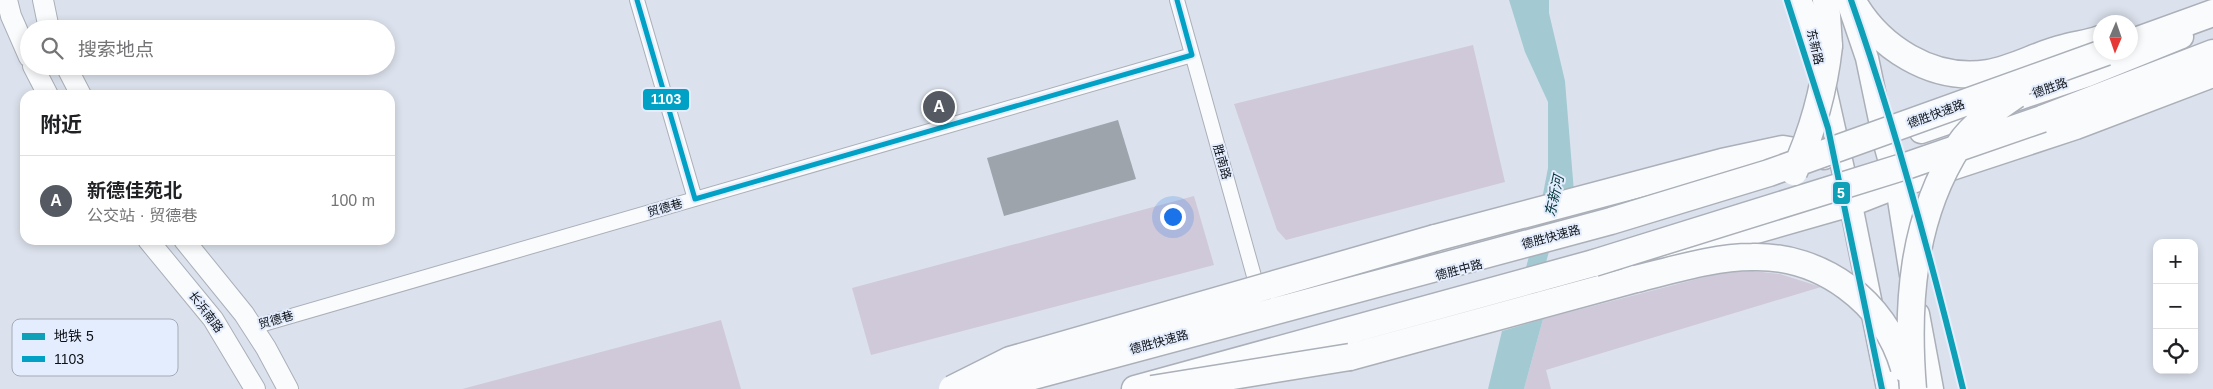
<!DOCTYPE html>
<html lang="zh">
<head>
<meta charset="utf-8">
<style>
	body { margin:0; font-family:Helvetica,"Noto Sans SC",sans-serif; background:#f2f2f2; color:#202124 }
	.controls { position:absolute; right:15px; bottom:15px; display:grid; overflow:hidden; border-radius:10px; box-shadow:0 2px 8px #0003 }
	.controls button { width:45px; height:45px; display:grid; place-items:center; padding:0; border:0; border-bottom:1px solid #e0e0e0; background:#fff; color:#202124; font:25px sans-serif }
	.compass { position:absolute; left:2093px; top:15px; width:45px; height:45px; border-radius:50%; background:#fff; box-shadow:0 2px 8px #0003; rotate:182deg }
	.you { position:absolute; left:1172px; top:216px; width:18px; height:18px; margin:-12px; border:4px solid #fff; border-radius:50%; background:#1a73e8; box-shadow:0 0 0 8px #1a73e833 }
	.badge { display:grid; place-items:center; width:32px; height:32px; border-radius:50%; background:#555a62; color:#fff; font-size:16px; font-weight:700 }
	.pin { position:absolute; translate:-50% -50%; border:2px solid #fff; box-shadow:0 1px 5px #0006 }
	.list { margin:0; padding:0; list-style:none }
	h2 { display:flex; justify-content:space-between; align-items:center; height:65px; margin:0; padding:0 20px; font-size:21px }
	h2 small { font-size:16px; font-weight:400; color:#757577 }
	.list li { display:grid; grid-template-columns:32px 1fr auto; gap:15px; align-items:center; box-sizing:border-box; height:90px; padding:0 20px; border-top:1px solid #e0e0e0 }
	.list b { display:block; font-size:19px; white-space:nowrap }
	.list p { margin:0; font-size:16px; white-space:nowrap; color:#757577 }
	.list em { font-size:16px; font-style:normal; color:#757577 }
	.icon { flex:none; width:28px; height:28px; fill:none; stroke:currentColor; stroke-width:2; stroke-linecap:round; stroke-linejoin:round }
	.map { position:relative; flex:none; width:2213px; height:389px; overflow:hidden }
	.search { position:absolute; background:#fff; box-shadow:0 2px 8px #0003; left:20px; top:20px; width:375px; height:55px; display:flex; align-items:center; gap:12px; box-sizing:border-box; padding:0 18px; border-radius:28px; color:#757577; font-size:19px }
	.panel { position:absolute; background:#fff; box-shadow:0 2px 8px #0003; left:20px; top:90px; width:375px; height:155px; border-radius:15px }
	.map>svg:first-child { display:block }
	.green { fill:#d0c9da }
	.water { fill:#a3cad2 }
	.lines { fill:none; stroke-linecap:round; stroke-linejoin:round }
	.canal { stroke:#a3cad2; stroke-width:18 }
	.building { fill:#9da4ac }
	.street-casing { stroke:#aaafb8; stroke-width:16 }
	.secondary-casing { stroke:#aaafb8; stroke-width:22 }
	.primary-casing { stroke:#aaafb8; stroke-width:25 }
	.highway-casing { stroke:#aaafb8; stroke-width:29 }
	.street { stroke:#fafbfc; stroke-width:14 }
	.secondary { stroke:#fafbfc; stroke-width:20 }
	.primary { stroke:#fafbfc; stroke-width:22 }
	.highway { stroke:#fafbfc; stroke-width:26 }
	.highway-bridge-casing { stroke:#aaafb8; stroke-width:29; stroke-linecap:butt }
	.highway-bridge { stroke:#fafbfc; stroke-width:26 }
	.bus-1-casing { stroke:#e4edfd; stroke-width:9 }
	.bus-1 { stroke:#01a1c5; stroke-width:5 }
	.metro-1-casing { stroke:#e4edfd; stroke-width:10 }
	.metro-1 { stroke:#0da0b6; stroke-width:6 }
	.labels { text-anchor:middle; stroke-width:4; stroke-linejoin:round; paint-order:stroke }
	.street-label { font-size:12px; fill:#0d1117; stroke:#e4edfd }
	.water-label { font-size:14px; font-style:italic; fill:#003439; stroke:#e4edfd }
	.key { fill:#e4edfd; stroke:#a4abb8; stroke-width:1 }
	.key-label { font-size:14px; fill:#0d1117 }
	.line-badge { stroke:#e4edfd; stroke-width:2 }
	.badge-label { font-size:14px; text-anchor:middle; font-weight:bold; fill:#fff }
</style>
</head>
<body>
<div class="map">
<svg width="2213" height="389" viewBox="0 0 2213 389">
	<rect width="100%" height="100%" fill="#dce2ed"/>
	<path class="green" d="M1473 45 1505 182 1286 240 1277 230 1234 104Z
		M1194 196 1214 265 871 355 852 288Z
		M1752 271 1780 274 1821 287 1546 370 1551 389H1524L1543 319 1720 273Z
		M721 320 741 389H462Z"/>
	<path class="water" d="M1509 0H1549V13L1565 81 1574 192 1542 199 1548 168V102L1525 52Z
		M1543 319 1524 389H1488L1502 331Z"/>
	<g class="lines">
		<path class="canal" d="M1530 287 1554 199"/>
	</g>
	<path class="building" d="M1118 120 1136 179 1004 216 987 158Z"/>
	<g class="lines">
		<defs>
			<path id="street" d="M637 0 695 199
				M1177 0 1259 294
				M253 327 1192 55"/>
			<path id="secondary" d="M7 0 11 16 29 57
				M43 0 49 29
				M33 66 48 95
				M66 66 81 95
				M148 240 213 319 255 389
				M184 240 244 314 266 348 288 389"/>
			<path id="primary" d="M1800 0 1811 26 1851 205 1888 389
				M1848 2 1867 58 1885 144 1897 187 1911 275
				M1921 132 2088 75 2182 37
				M1633 267 1851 205 1897 187 2076 128 2213 76
				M1918 314 1932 389"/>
			<path id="highway" d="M1826 0 1829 46
				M1852 0C1878 47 1932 82 1988 73 2014 69 2038 54 2064 48 2077 44 2087 44 2100 39
				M2130 43 2213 13
				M2042 119 2213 53
				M1435 238 1722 162 1783 149 1824 156
				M1350 357 1636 279
				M1135 389 1594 263"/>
		</defs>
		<use href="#street" class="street-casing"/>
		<use href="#secondary" class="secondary-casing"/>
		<use href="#primary" class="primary-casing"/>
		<use href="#highway" class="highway-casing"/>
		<use href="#street" class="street"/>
		<use href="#secondary" class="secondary"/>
		<use href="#primary" class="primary"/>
		<use href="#highway" class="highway"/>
		<defs>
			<path id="highway-bridge" d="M1794 172C1813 131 1824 91 1829 46
				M1594 263 1909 165 2042 119
				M1636 279C1673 270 1714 257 1752 257 1822 255 1885 302 1904 368
				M952 389 1010 360 1435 238
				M985 389 1611 221 1769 173 2106 52
				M1152 389 1350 357
				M1913 389C1906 305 1912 218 1959 145 1972 125 1997 108 2016 95"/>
		</defs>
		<use href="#highway-bridge" class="highway-bridge-casing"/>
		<use href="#highway-bridge" class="highway-bridge"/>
		<defs>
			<path id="bus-1" d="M637 0 695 199
				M1177 0 1192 55
				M695 199 1192 55"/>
		</defs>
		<use href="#bus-1" class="bus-1-casing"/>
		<use href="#bus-1" class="bus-1"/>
		<defs>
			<path id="metro-1" d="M1787 0 1828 128 1882 389
				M1851 0C1896 128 1931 258 1963 389"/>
		</defs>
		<use href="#metro-1" class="metro-1-casing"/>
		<use href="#metro-1" class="metro-1"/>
	</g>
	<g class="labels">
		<g class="street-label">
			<text transform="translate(1815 47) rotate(77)" y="4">东新路</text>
			<text transform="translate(2050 88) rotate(-19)" y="4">德胜路</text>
			<text transform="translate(1936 114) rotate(-20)" y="4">德胜快速路</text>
			<text transform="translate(1222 162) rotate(74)" y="4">胜南路</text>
			<text transform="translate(665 208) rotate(-16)" y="4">贸德巷</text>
			<text transform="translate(1551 237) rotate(-15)" y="4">德胜快速路</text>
			<text transform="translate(1459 270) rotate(-15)" y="4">德胜中路</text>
			<text transform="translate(206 312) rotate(53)" y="4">长浜南路</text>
			<text transform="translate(276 320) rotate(-16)" y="4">贸德巷</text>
			<text transform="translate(1159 342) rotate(-15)" y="4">德胜快速路</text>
		</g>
		<g class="water-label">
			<text transform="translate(1554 196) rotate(-77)" y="5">东新河</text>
		</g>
	</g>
	<rect x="12" y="319" width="166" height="57" rx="8" class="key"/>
	<rect x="22" y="333" width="23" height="7" fill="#0da0b6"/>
	<rect x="22" y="356" width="23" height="6" fill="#01a1c5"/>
	<g class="key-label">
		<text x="54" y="341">地铁 5</text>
		<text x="54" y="364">1103</text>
	</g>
	<g class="line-badge">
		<rect x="642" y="88" width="48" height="23" rx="5" fill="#01a1c5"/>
		<rect x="1832" y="181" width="19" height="24" rx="5" fill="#0da0b6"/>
	</g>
	<g class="badge-label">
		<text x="666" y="104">1103</text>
		<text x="1841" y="198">5</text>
	</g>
</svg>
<div class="controls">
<button>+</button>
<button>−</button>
<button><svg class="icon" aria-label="locate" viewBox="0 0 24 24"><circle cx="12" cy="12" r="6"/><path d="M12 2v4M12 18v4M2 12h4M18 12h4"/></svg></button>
</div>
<svg class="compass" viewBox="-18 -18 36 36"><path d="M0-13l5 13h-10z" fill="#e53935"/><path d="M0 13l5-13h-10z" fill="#757577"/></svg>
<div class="you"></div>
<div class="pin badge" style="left:939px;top:107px">A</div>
<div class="search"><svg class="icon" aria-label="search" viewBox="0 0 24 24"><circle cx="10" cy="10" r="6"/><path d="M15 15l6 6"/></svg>搜索地点</div>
<section class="panel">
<h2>附近<small></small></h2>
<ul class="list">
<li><span class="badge">A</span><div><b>新德佳苑北</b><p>公交站 · 贸德巷</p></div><em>100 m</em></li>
</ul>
</section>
</div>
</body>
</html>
